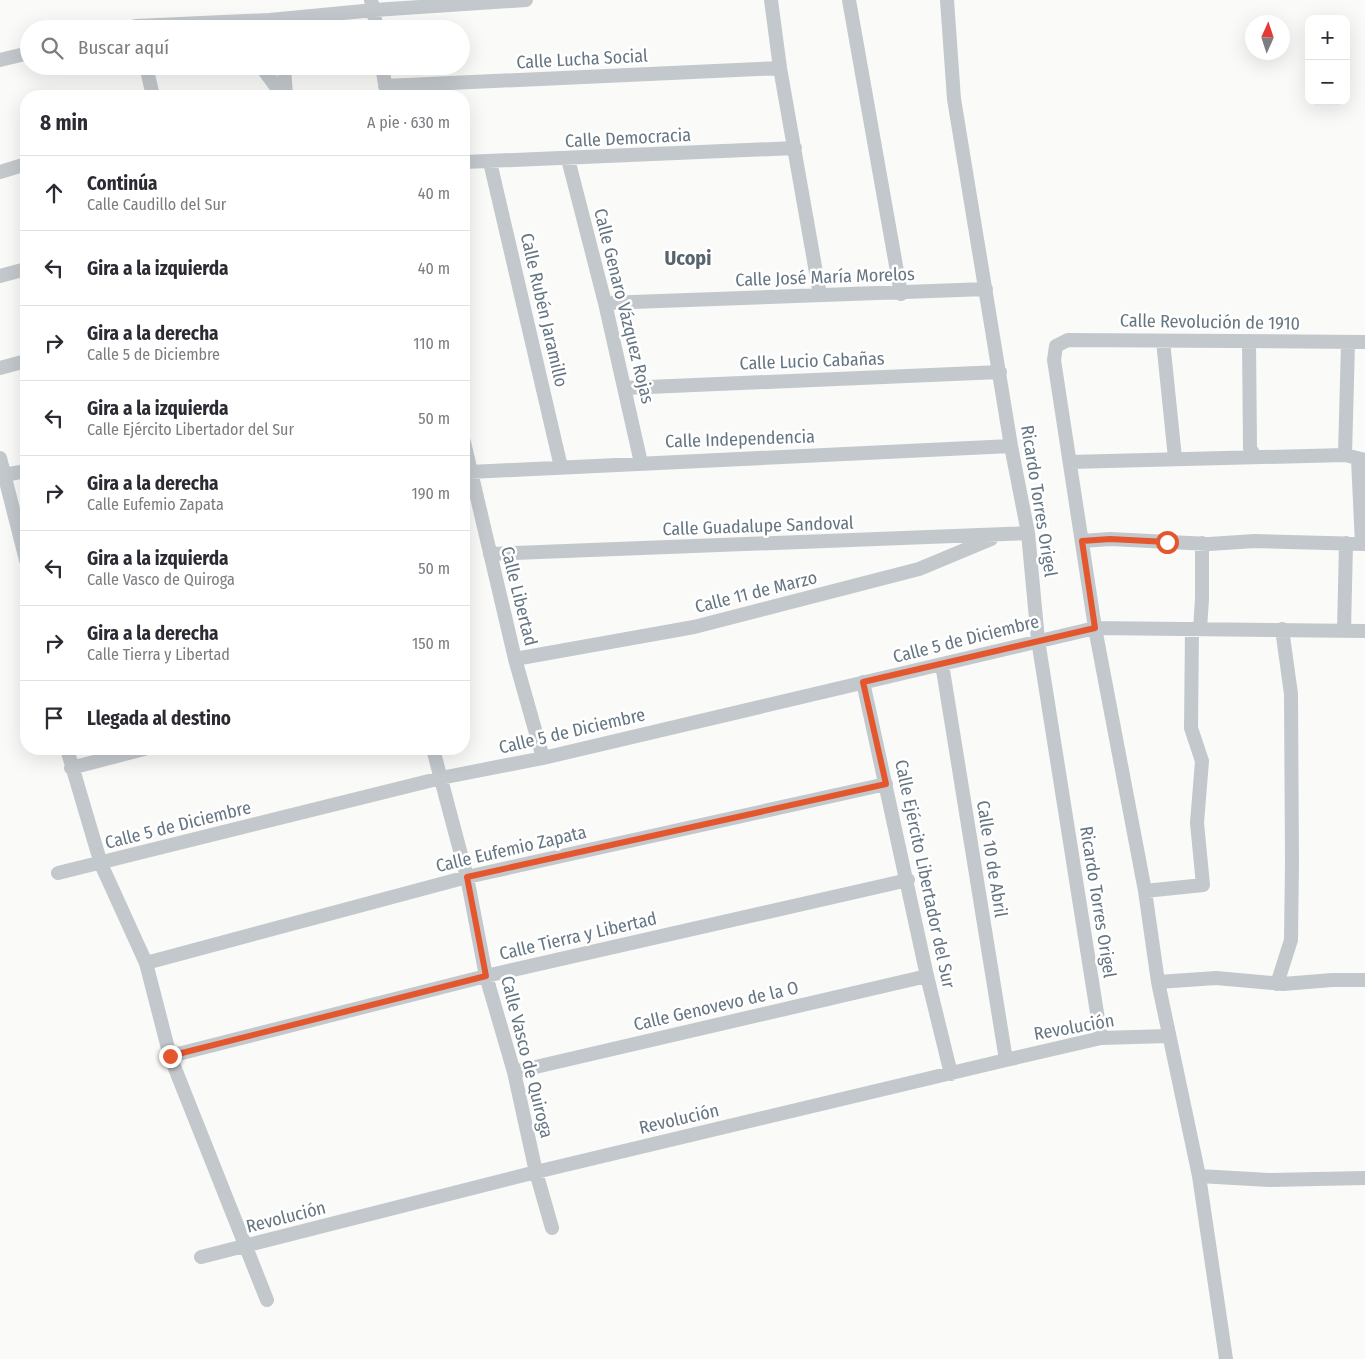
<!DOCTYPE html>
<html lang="es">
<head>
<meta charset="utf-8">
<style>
	body { margin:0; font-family:"Fira Sans Condensed",sans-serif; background:#f7f7f7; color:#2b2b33 }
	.controls { position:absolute; right:15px; top:15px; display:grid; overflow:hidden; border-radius:10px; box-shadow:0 5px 20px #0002 }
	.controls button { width:45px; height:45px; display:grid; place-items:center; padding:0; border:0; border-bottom:1px solid #e1e1e2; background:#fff; color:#2b2b33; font:25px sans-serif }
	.compass { position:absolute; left:1245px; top:15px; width:45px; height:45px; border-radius:50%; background:#fff; box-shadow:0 5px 20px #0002; rotate:3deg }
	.stop { position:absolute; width:15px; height:15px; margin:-11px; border:4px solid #e4572e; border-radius:50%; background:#fff }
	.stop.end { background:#e4572e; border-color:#fff; box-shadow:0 1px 5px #0008 }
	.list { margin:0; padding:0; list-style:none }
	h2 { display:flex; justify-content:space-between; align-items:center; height:65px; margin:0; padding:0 20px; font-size:21px }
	h2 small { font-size:16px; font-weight:400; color:#7c7c81 }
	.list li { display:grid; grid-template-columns:32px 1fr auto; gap:15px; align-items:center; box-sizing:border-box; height:75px; padding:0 20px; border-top:1px solid #e1e1e2 }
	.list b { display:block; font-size:19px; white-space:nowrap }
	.list p { margin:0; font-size:16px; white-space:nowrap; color:#7c7c81 }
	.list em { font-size:16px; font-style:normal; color:#7c7c81 }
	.icon { flex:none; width:28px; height:28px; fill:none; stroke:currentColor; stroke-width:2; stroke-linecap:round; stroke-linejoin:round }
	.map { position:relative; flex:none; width:1365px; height:1359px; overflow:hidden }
	.search { position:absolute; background:#fff; box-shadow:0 5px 20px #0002; left:20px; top:20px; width:450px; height:55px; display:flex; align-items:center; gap:12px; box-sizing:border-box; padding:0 18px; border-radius:28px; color:#7c7c81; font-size:19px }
	.panel { position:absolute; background:#fff; box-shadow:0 5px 20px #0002; left:20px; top:90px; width:450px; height:665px; border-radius:20px }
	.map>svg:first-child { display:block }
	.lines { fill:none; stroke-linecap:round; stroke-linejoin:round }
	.minor { stroke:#c3c8cc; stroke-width:14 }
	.route { stroke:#e4572e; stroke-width:6 }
	.labels { text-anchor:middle; stroke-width:5; stroke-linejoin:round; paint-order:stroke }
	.street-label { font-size:18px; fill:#657683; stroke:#fff }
	.quarter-label { font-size:20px; font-weight:bold; fill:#57646e; stroke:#fff }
</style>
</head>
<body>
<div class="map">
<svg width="1365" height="1359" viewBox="0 0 1365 1359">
	<rect width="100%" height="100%" fill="#fafaf8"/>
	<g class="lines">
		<path class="minor" d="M371 0 377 29
			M771 0 780 68 820 295
			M849 0 901 294
			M947 0 954 99 1011 446 1028 533 1038 640 1101 1038
			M125 29 136 26 270 20 374 10 526 0
			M0 60 29 53
			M146 66 153 96
			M261 66 283 96
			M284 66 286 96
			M382 66 387 96
			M385 86 780 68
			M568 159 605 303 641 463
			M464 162 795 148
			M490 162 561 467
			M0 172 26 164
			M0 276 26 269
			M605 303 986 289
			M1163 341 1175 458
			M1249 341 1250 448 1255 457
			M0 368 26 361
			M625 388 1000 372
			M464 442 515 659 543 758
			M1345 455 1348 343
			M0 458 26 560
			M1358 460 1362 544
			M1070 462 1345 455 1365 460
			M470 472 1011 446
			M4 475 26 471
			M1082 541 1110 539 1209 544 1255 541 1365 544
			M490 554 1028 533
			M1200 629 1202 599V543
			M1344 631 1346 543
			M515 659 694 627 919 569 991 539
			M942 664 1006 1060
			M863 682 927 976 951 1074
			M67 749 101 864 146 963 170 1056 267 1300
			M433 749 467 877 486 976 514 1072 536 1172 552 1228
			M71 768 144 749
			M58 873 441 778 543 758 1095 628 1365 631
			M1145 891 1203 885 1197 823 1202 761 1191 728 1192 629
			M146 963 467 877 886 784
			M1158 982 1216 978 1283 984 1332 980H1365
			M1277 984 1291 940 1292 863 1291 694 1282 629
			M170 1056 486 976 908 880
			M514 1072 927 976
			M1199 1176 1269 1180 1365 1178
			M201 1257 536 1172 1006 1060 1101 1038 1168 1036
			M1226 1359 1199 1176 1158 982 1145 891 1095 628 1054 360 1056 346 1068 340 1365 342"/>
	</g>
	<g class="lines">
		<path class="route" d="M170 1056 486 976 467 877 886 784 863 682 1095 628 1082 541 1110 539 1167 542"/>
	</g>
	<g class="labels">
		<g class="street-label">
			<text transform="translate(582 59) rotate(-3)" y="6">Calle Lucha Social</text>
			<text transform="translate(628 138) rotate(-3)" y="6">Calle Democracia</text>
			<text transform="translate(825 277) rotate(-2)" y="6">Calle José María Morelos</text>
			<text transform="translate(624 306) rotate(76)" y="6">Calle Genaro Vázquez Rojas</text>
			<text transform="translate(544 310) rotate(77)" y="6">Calle Rubén Jaramillo</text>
			<text transform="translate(1210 322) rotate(1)" y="6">Calle Revolución de 1910</text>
			<text transform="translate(812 361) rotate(-2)" y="6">Calle Lucio Cabañas</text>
			<text transform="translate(740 439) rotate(-2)" y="6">Calle Independencia</text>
			<text transform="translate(1039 501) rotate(81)" y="6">Ricardo Torres Origel</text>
			<text transform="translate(758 526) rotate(-2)" y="6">Calle Guadalupe Sandoval</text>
			<text transform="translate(756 592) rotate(-14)" y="6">Calle 11 de Marzo</text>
			<text transform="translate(519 596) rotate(76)" y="6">Calle Libertad</text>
			<text transform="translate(966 639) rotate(-14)" y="6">Calle 5 de Diciembre</text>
			<text transform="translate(572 731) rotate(-13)" y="6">Calle 5 de Diciembre</text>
			<text transform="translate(178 825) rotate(-14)" y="6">Calle 5 de Diciembre</text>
			<text transform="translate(511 849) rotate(-13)" y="6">Calle Eufemio Zapata</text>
			<text transform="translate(992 859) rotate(81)" y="6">Calle 10 de Abril</text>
			<text transform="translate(925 874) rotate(78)" y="6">Calle Ejército Libertador del Sur</text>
			<text transform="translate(1098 902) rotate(81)" y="6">Ricardo Torres Origel</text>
			<text transform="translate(578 936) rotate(-13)" y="6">Calle Tierra y Libertad</text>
			<text transform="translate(716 1006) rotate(-13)" y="6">Calle Genovevo de la O</text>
			<text transform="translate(1074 1027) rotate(-10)" y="6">Revolución</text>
			<text transform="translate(527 1057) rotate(76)" y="6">Calle Vasco de Quiroga</text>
			<text transform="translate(679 1119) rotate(-13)" y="6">Revolución</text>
			<text transform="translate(286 1217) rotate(-14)" y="6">Revolución</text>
		</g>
		<g class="quarter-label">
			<text x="688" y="265">Ucopi</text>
		</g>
	</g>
</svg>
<div class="controls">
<button>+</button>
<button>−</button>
</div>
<svg class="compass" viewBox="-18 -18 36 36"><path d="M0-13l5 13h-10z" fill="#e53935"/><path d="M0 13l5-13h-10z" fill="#7c7c81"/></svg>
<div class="stop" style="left:1167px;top:542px"></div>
<div class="stop end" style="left:170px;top:1056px"></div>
<div class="search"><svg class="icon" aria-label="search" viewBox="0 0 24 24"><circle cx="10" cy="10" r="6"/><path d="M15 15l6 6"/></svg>Buscar aquí</div>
<section class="panel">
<h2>8 min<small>A pie · 630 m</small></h2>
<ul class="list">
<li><svg class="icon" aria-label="ahead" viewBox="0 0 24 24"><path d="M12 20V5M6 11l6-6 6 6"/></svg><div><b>Continúa</b><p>Calle Caudillo del Sur</p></div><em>40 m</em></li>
<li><svg class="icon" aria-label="left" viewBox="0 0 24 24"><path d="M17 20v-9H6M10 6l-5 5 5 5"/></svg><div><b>Gira a la izquierda</b></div><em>40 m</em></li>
<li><svg class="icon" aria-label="right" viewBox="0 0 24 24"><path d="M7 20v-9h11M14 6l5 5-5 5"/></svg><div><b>Gira a la derecha</b><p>Calle 5 de Diciembre</p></div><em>110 m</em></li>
<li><svg class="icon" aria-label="left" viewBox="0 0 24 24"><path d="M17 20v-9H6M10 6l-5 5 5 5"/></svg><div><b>Gira a la izquierda</b><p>Calle Ejército Libertador del Sur</p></div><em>50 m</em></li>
<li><svg class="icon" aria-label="right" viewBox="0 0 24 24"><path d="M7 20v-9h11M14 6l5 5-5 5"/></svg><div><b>Gira a la derecha</b><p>Calle Eufemio Zapata</p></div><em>190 m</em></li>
<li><svg class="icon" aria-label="left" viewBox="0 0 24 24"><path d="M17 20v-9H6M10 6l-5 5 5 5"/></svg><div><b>Gira a la izquierda</b><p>Calle Vasco de Quiroga</p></div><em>50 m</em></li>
<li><svg class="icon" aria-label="right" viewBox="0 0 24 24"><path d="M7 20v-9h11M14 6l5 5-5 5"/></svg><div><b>Gira a la derecha</b><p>Calle Tierra y Libertad</p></div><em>150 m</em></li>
<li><svg class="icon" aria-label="arrive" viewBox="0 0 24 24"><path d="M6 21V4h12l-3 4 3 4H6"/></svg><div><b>Llegada al destino</b></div></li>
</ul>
</section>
</div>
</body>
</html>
